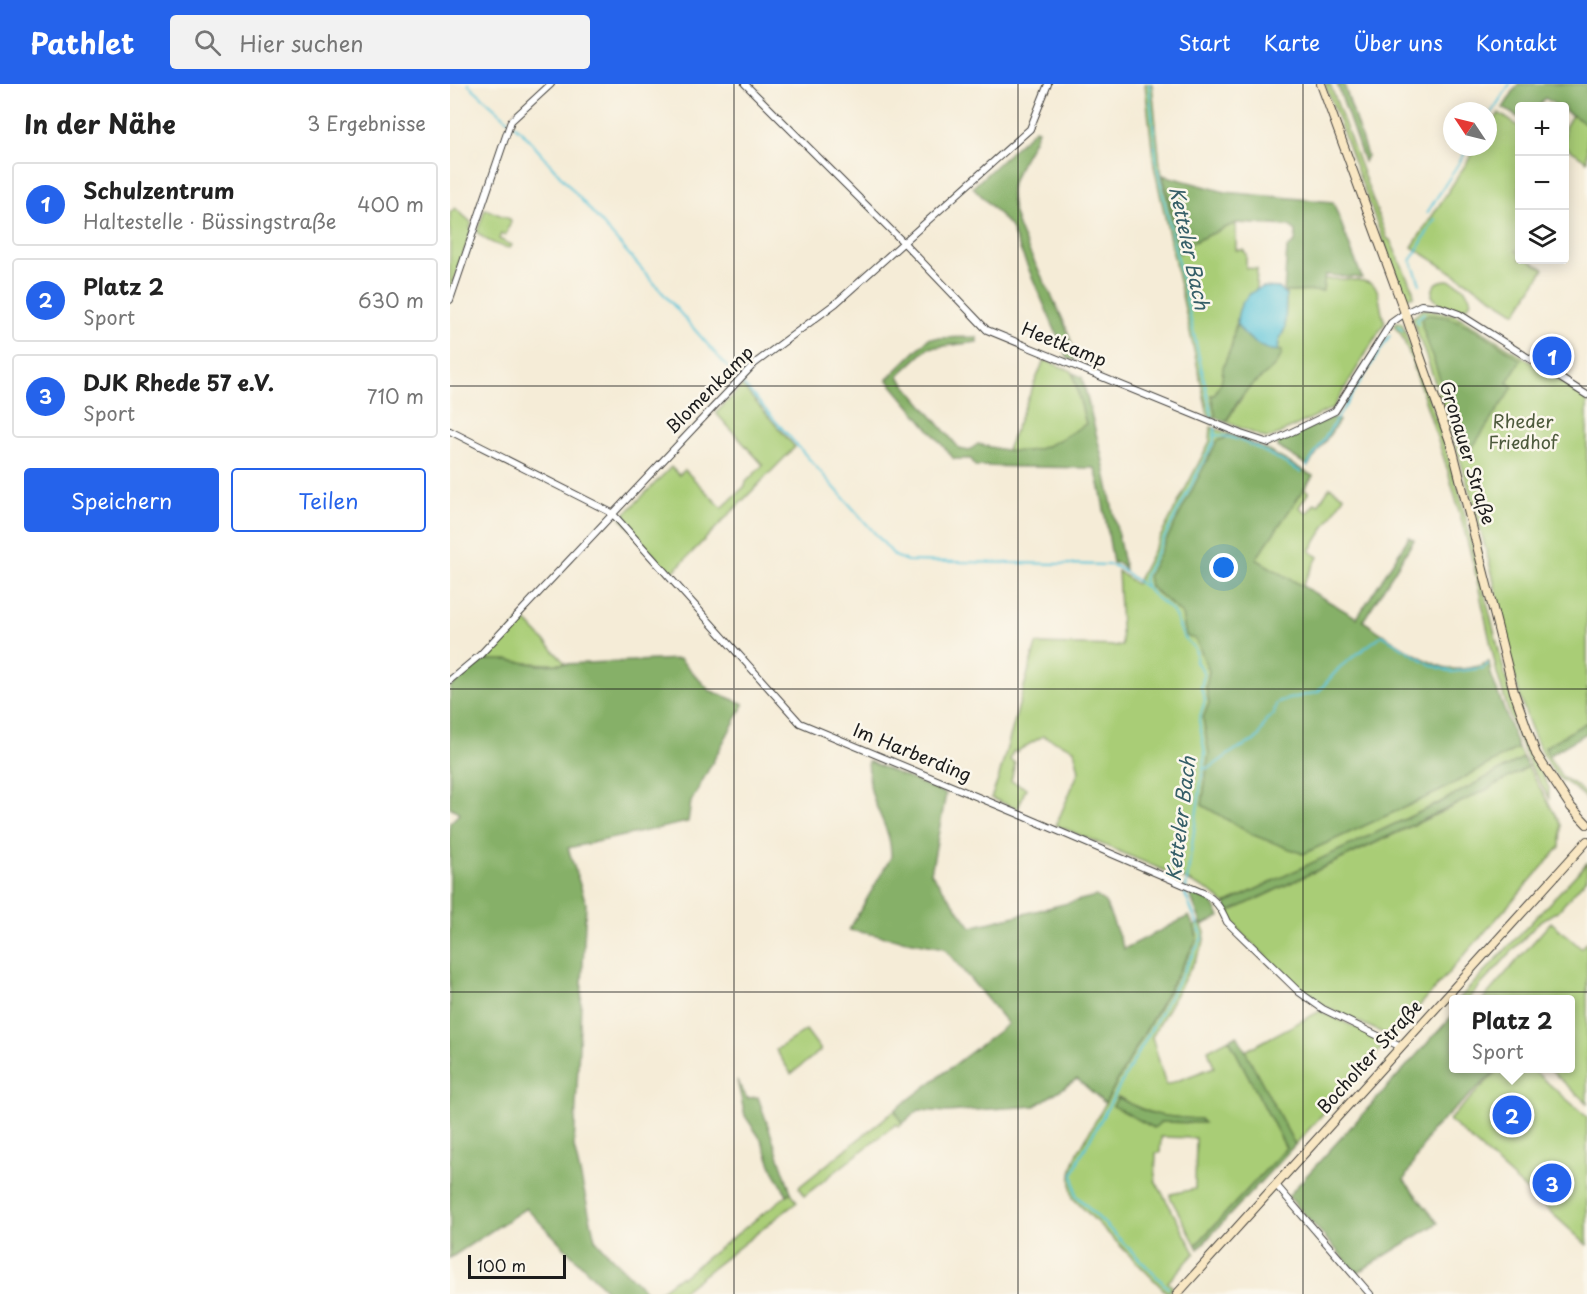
<!DOCTYPE html>
<html lang="de">
<head>
<meta charset="utf-8">
<style>
	body { margin:0; font-family:"Playpen Sans",sans-serif; background:#f2f2f2; color:#222 }
	.controls { position:absolute; right:18px; top:18px; display:grid; overflow:hidden; border-radius:6px; box-shadow:0 3px 15px #0003 }
	.controls button { width:54px; height:54px; display:grid; place-items:center; padding:0; border:0; border-bottom:2px solid #e0e0e0; background:#fff; color:#222; font:30px sans-serif }
	.compass { position:absolute; left:993px; top:18px; width:54px; height:54px; border-radius:50%; background:#fff; box-shadow:0 3px 15px #0003; rotate:305deg }
	.scale { position:absolute; left:18px; bottom:15px; width:98px; box-sizing:border-box; padding-left:6px; border:3px solid #1c1c1c; border-top:0; font-size:16px; line-height:21px; white-space:nowrap; color:#1c1c1c; -webkit-text-stroke:4px #fbf7ec; paint-order:stroke }
	.you { position:absolute; left:774px; top:484px; width:21px; height:21px; margin:-15px; border:4px solid #fff; border-radius:50%; background:#1a73e8; box-shadow:0 0 0 9px #1a73e833 }
	.badge { display:grid; place-items:center; width:39px; height:39px; border-radius:50%; background:#2563eb; color:#fff; font-size:20px; font-weight:700 }
	.pin { position:absolute; translate:-50% -50%; border:3px solid #fff; box-shadow:0 2px 6px #0006 }
	.popup { position:absolute; left:999px; top:911px; width:126px; height:78px; box-sizing:border-box; display:grid; place-content:center; border-radius:6px; background:#fff; filter:drop-shadow(0 2px 4px #0005); font-size:20px; white-space:nowrap; color:#767676 }
	.popup b { font-size:22px; color:#222 }
	.popup::after { content:''; position:absolute; left:50%; top:100%; margin-left:-12px; border:12px solid transparent; border-top-color:#fff }
	.list { margin:0; padding:0; list-style:none }
	h2 { display:flex; justify-content:space-between; align-items:center; height:78px; margin:0; padding:0 24px; font-size:26px }
	h2 small { font-size:20px; font-weight:400; color:#767676 }
	.list li { display:grid; grid-template-columns:39px 1fr auto; gap:18px; align-items:center; box-sizing:border-box; height:84px; margin:0 12px 12px; padding:0 12px; border:2px solid #e0e0e0; border-radius:6px }
	.list b { display:block; font-size:22px; white-space:nowrap }
	.list p { margin:0; font-size:20px; white-space:nowrap; color:#767676 }
	.list em { font-size:20px; font-style:normal; color:#767676 }
	.actions { display:flex; gap:12px; padding:18px 24px }
	.actions a { flex:1; padding:14px 0; border:2px solid #2563eb; border-radius:6px; text-align:center; font-size:21px; color:#2563eb }
	.actions .main { background:#2563eb; color:#fff }
	.icon { flex:none; width:33px; height:33px; fill:none; stroke:currentColor; stroke-width:2; stroke-linecap:round; stroke-linejoin:round }
	.map { position:relative; flex:none; width:1137px; height:1210px; overflow:hidden }
	header { display:flex; align-items:center; gap:36px; box-sizing:border-box; height:84px; padding:0 30px; background:#2563eb; color:#fff }
	header strong { font-size:28px }
	nav { display:flex; gap:33px; margin-inline-start:auto; font-size:21px }
	.search { width:420px; height:54px; background:#f2f2f2; display:flex; align-items:center; gap:15px; box-sizing:border-box; padding:0 21px; border-radius:6px; color:#767676; font-size:22px }
	main { display:flex }
	aside { flex:1; background:#fff }
	.map>svg:first-child { display:block }
	.green { fill:#a9cd76; stroke:#627449; stroke-width:1.5; fill-rule:evenodd }
	.forest { fill:#86b067; stroke:#516642; stroke-width:1.5 }
	.water { fill:#5cc4d9; stroke:#3c707a; stroke-width:1.5 }
	.lines { fill:none; stroke-linecap:round; stroke-linejoin:round }
	.stream { stroke:#5cc4d9; stroke-width:2 }
	.minor-casing { stroke:#3d3b38; stroke-width:8 }
	.secondary-casing { stroke:#3d3b38; stroke-width:10 }
	.minor { stroke:#fff; stroke-width:6 }
	.secondary { stroke:#f9e7c3; stroke-width:8 }
	.grid { fill:none; stroke:#1c1c1c; stroke-width:1.5; stroke-opacity:0.55 }
	.labels { text-anchor:middle; stroke-width:5; stroke-linejoin:round; paint-order:stroke }
	.street-label { font-size:18px; fill:#1c1c1c; stroke:#fbf7ec }
	.park-label { font-size:18px; fill:#4d5a3c; stroke:#fbf7ec }
	.water-label { font-size:20px; font-style:italic; fill:#365f68; stroke:#fbf7ec }
</style>
</head>
<body>
<header>
<strong>Pathlet</strong>
<div class="search"><svg class="icon" aria-label="search" viewBox="0 0 24 24"><circle cx="10" cy="10" r="6"/><path d="M15 15l6 6"/></svg>Hier suchen</div>
<nav><a>Start</a><a>Karte</a><a>Über uns</a><a>Kontakt</a></nav>
</header>
<main>
<aside>
<h2>In der Nähe<small>3 Ergebnisse</small></h2>
<ul class="list">
<li><span class="badge">1</span><div><b>Schulzentrum</b><p>Haltestelle · Büssingstraße</p></div><em>400 m</em></li>
<li><span class="badge">2</span><div><b>Platz 2</b><p>Sport</p></div><em>630 m</em></li>
<li><span class="badge">3</span><div><b>DJK Rhede 57 e.V.</b><p>Sport</p></div><em>710 m</em></li>
</ul>
<div class="actions"><a class="main">Speichern</a><a>Teilen</a></div>
</aside>
<div class="map">
<svg width="1137" height="1210" viewBox="0 0 1137 1210">
	<rect width="100%" height="100%" fill="#fbf7ec"/>
	<filter id="ink" filterUnits="userSpaceOnUse"><feTurbulence type="fractalNoise" baseFrequency=".0167" numOctaves="2"/><feDisplacementMap in="SourceGraphic" scale="12" xChannelSelector="R" yChannelSelector="G"/><feConvolveMatrix kernelMatrix="1 2 1 2 8 2 1 2 1" color-interpolation-filters="sRGB"/></filter>
	<filter id="wash" filterUnits="userSpaceOnUse"><feTurbulence type="fractalNoise" baseFrequency=".008" numOctaves="4" result="noise"/><feDisplacementMap in="SourceGraphic" scale="24" xChannelSelector="R" yChannelSelector="G"/><feGaussianBlur stdDeviation="1.35" result="paint"/><feColorMatrix in="noise" values="0 0 0 0 0 0 0 0 0 0 0 0 0 0 0 0 0 1.4 0 .05"/><feComposite in="paint" operator="in"/></filter>
	<g filter="url(#wash)">
		<rect width="100%" height="100%" fill="#f5ecd7"/>
		<path class="green" d="M695 0H702L710 81 729 168 741 159 786 139V166H793L796 170V184L807 185 806 206C784 221 788 241 781 263 779 269 776 275 774 281 773 285 774 290 773 294 771 300 767 306 764 311H761L766 334 758 331 704 82Z
			M875 0H880L937 154 940 156 963 206 964 212 955 215Z
			M1049 29 1069 43 1070 161 1066 167 1069 169 1070 176H1079L1094 185 1066 229 962 163 1027 63H1038V46Z
			M1122 31 1137 40V77L1115 62V43Z
			M5 124 22 139 20 144 22 145 0 207V129Z
			M35 125 60 135 61 138 55 152 51 150 49 155 62 161 60 164C49 163 34 156 27 148Z
			M874 195C887 195 923 193 927 206 931 217 930 228 935 238L883 324 822 353 815 354 776 338 796 307 821 285 832 267 828 266 829 257 835 244 836 211 834 208 872 207Z
			M998 196C1009 199 1017 205 1021 216L1019 221 1013 225C1001 224 989 222 982 212 982 201 988 196 998 196Z
			M974 225 1005 231 1021 240 1137 314V638L1095 663 1098 672 1113 694 1126 701 1137 712V717C1133 712 1129 707 1124 704 1113 695 1110 699 1101 684 1065 628 1057 549 1041 485 1019 400 993 316 962 234Z
			M946 238 952 239 990 346 1009 407 1059 607 1076 658 1099 704V714L1080 682 1060 633 1047 589 1024 482 998 387 962 277 951 250 944 242Z
			M594 276 622 287 636 340C606 358 593 369 556 368Z
			M292 302 345 363 221 490 171 434 221 383 229 391 235 386 272 424 295 402 296 398 313 381 266 329Z
			M761 343 779 350 700 503 732 530 736 552 745 555 748 560 759 587 756 603 759 619 753 634 759 669 752 721 853 770 988 708 1068 664 1073 674 987 720 775 820 762 809 737 796 606 741 629 687 624 665 593 652 566 668 563 667 560 676 565 679 561 697 576 704 568 725 541 714 548 696 586 560 672 562 668 487 686 500 760 357Z
			M880 403 894 412 860 467 868 473 852 502 806 475 854 405 859 408 849 423 857 429 865 419 868 421Z
			M73 534 116 580C88 581 62 577 34 576Z
			M1078 683 1111 741 1110 763 942 953 876 923 856 910 791 849 777 829 1000 724Z
			M1137 779V794L1109 826 1089 838 1018 915H1009Z
			M1101 838 1131 864 1137 858V1019L1099 985 1120 984V916L1033 915Z
			M751 839 755 848 753 862 702 953 716 1001 764 983 758 966 779 955 836 1064 746 1161 720 1113 721 1110 745 1105 746 1054 711 1053 710 1069H706L705 1096 745 1169 718 1198 723 1204 717 1209 623 1114C619 1098 620 1086 627 1070L745 860 747 851 744 842ZM668 1013C700 1032 714 1033 750 1035L753 1039 711 1038 663 1022Z
			M870 927 937 958 845 1061 795 967Z
			M356 946 371 966 341 990 326 966Z
			M1050 984 1082 985 1137 1033V1161L999 1036Z
			M445 1026 452 1040 449 1043 447 1040 441 1044 354 1112 349 1103Z
			M341 1108 347 1118 229 1210H206L230 1192 232 1193Z"/>
		<path class="forest" d="M887 0H894L917 72 914 78Z
			M1068 0H1137V40L1115 27 1114 22H1107L1095 14 1089 22H1070L1069 34 1053 24Z
			M585 45 588 46C582 65 567 81 562 100 552 143 620 225 625 276L618 275 614 267 560 142 523 103Z
			M713 91 775 108 883 118 912 194 875 191 873 207 834 208 837 164 845 158 846 147 839 142 786 139 741 159 730 169Z
			M976 231C1012 230 1043 258 1071 276L1057 298 1063 303 1016 373 972 242V234Z
			M787 240C797 256 815 265 832 267 830 284 808 294 797 306 788 315 782 327 776 338L766 334 761 311H764L772 296 773 283 782 262 784 245Z
			M527 253V258L478 264 450 290 449 293 509 364 518 367 528 360C582 374 590 368 636 340L623 289 632 293 652 373 675 485 669 479H663L651 408 645 384 525 382 521 375H504L437 295 479 254Z
			M882 333 889 337 858 382 828 363V359Z
			M779 350 815 365 863 392 806 475 907 534 959 453 964 456 913 537C933 550 981 584 1003 585 1014 586 1029 583 1039 578L1041 590 1068 664 988 708 853 770 803 751 752 721 759 669 753 634 759 619 756 603 759 587 748 560 745 555 736 552 732 530 700 502 698 492 767 357 775 354Z
			M230 575 259 606 294 620 241 718 238 738 118 764 136 819 124 1063 145 1155 158 1170 199 1210H160L76 1124 0 1174V739L10 729 0 723V603L34 576H58L90 581Z
			M1137 638V649L1098 672 1095 663Z
			M1073 674 1078 683 1038 705 777 829 775 820 987 720Z
			M418 677 496 710 481 789 521 843 646 812 655 818 674 865 739 832 745 845 747 855 655 1019 627 995 585 1022 497 1028 469 1026 452 1040 445 1026 558 940 494 864 399 846 441 773C442 747 426 729 421 706 419 697 419 686 418 677Z
			M739 808 762 818 770 833 752 841Z
			M1003 931 1004 984 1048 985 981 1047 954 1096 988 1139 907 1189 838 1112Z
			M787 951 845 1061 748 1165 746 1161 836 1064 779 955Z
			M287 996 297 1014 308 1013 341 1108 337 1111 323 1086 312 1057 295 1032Z
			M668 1013C699 1032 714 1033 750 1035L754 1039 711 1038 704 1044 663 1022Z"/>
		<path class="water" d="M812 203 829 204 836 211 835 244 829 257 828 266C814 269 794 252 787 240 787 223 795 210 812 203Z"/>
		<g class="lines">
			<path class="stream" d="M18 0 58 36
				M699 0 707 83 762 332
				M1038 34 1060 0
				M64 41 73 49 286 293
				M977 129 1019 63
				M970 200 961 176 985 135
				M968 240 967 235 974 229
				M948 242 952 246
				M292 299 445 472 457 477 660 481 668 483 695 503
				M765 351C790 351 829 376 851 388
				M857 382 940 251
				M753 685 761 683 785 666 804 657 809 652 816 636 823 631 826 621 830 617 868 608 890 583 932 551 981 581 1002 588 1033 584 1038 580
				M718 1204 626 1111 623 1090 629 1075 751 856 752 851 735 810 755 670 749 636 755 616 751 604 754 591 752 585 746 578C748 561 742 564 734 553 729 546 729 536 722 527 712 516 697 511 693 495L764 357 765 344"/>
		</g>
	</g>
	<g filter="url(#ink)">
		<g class="lines">
			<defs>
				<path id="minor" d="M295 0 454 159 537 246 791 350 819 359 885 327 941 239 955 229 971 221 990 223 1009 230 1137 311
					M0 216 61 37 101 0
					M0 347 162 429 350 639 571 731 753 809C766 816 771 824 777 838L849 908 873 925 951 963
					M0 596 30 571 304 280 386 219 580 45 598 0
					M826 1101 920 1210"/>
				<path id="secondary" d="M871 0 955 229 1002 363 1064 608 1086 670 1121 723 1137 740
					M727 1210 1137 757"/>
			</defs>
			<use href="#minor" class="minor-casing"/>
			<use href="#secondary" class="secondary-casing"/>
			<use href="#minor" class="minor"/>
			<use href="#secondary" class="secondary"/>
		</g>
	</g>
	<path class="grid" d="M284 0V1210M568 0V1210M853 0V1210M0 302H1137M0 605H1137M0 908H1137"/>
	<g class="labels">
		<g class="street-label">
			<text transform="translate(614 261) rotate(22)" y="6">Heetkamp</text>
			<text transform="translate(260 306) rotate(-45)" y="6">Blomenkamp</text>
			<text transform="translate(1017 369) rotate(73)" y="6">Gronauer Straße</text>
			<text transform="translate(462 669) rotate(22)" y="6">Im Harberding</text>
			<text transform="translate(920 973) rotate(-48)" y="6">Bocholter Straße</text>
		</g>
		<g class="park-label">
			<text x="1073" y="344">Rheder<tspan x="1073" dy="21">Friedhof</tspan></text>
		</g>
		<g class="water-label">
			<text transform="translate(739 164) rotate(78)" y="7">Ketteler Bach</text>
			<text transform="translate(731 735) rotate(-83)" y="7">Ketteler Bach</text>
		</g>
	</g>
</svg>
<div class="controls">
<button>+</button>
<button>−</button>
<button><svg class="icon" aria-label="layers" viewBox="0 0 24 24"><path d="M12 4l9 5-9 5-9-5zM3 14l9 5 9-5"/></svg></button>
</div>
<svg class="compass" viewBox="-18 -18 36 36"><path d="M0-13l5 13h-10z" fill="#e53935"/><path d="M0 13l5-13h-10z" fill="#767676"/></svg>
<div class="scale">100 m</div>
<div class="you"></div>
<div class="pin badge" style="left:1102px;top:272px">1</div>
<div class="pin badge" style="left:1062px;top:1031px">2</div>
<div class="popup"><b>Platz 2</b>Sport</div>
<div class="pin badge" style="left:1102px;top:1099px">3</div>
</div>
</main>
</body>
</html>
